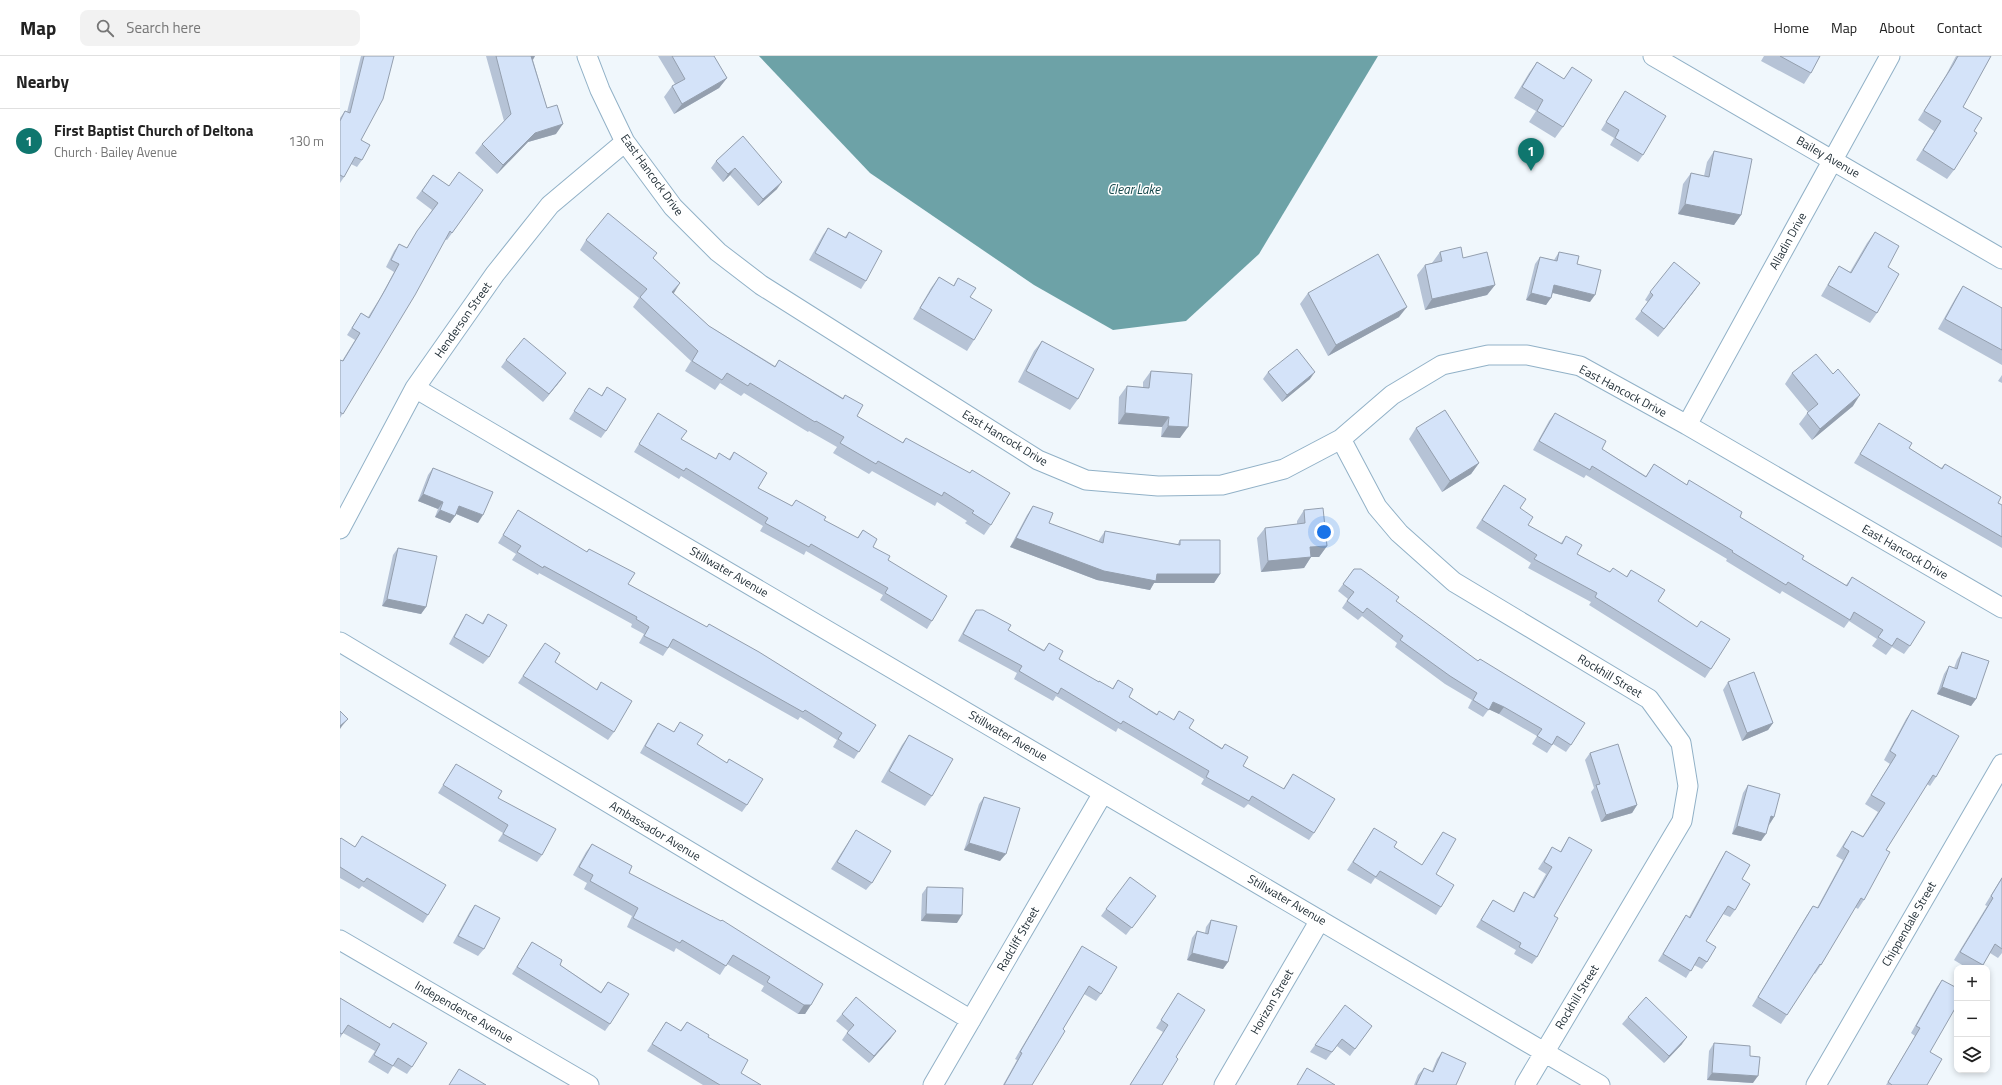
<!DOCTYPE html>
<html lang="en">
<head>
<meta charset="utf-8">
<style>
	body { margin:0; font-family:"Titillium Web",sans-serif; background:#f2f2f2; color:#222 }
	.controls { position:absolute; right:12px; bottom:12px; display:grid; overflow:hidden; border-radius:8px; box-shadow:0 2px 6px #0003 }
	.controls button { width:36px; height:36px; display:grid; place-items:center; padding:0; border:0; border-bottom:1px solid #e0e0e0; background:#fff; color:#222; font:20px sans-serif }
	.you { position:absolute; left:984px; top:476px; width:14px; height:14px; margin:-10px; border:3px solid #fff; border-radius:50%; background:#1a73e8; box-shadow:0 0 0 6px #1a73e833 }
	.badge { display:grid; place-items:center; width:26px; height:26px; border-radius:50%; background:#0f766e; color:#fff; font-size:13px; font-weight:700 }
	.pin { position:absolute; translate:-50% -33px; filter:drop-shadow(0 1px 2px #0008) }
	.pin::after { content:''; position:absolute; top:21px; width:14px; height:12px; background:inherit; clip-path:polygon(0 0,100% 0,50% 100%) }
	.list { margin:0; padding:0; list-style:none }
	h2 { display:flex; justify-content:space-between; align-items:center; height:52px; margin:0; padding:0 16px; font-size:17px }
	h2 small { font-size:13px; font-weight:400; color:#767676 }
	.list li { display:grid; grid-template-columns:26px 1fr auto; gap:12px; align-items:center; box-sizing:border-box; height:64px; padding:0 16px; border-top:1px solid #e0e0e0 }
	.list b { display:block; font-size:15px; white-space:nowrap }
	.list p { margin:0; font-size:13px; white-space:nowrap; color:#767676 }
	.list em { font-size:13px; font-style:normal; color:#767676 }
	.icon { flex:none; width:22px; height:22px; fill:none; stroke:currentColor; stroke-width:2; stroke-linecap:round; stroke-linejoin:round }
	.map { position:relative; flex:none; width:1662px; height:1029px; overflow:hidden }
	header { display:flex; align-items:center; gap:24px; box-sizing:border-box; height:56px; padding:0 20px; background:#fff; border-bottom:1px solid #e0e0e0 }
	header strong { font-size:19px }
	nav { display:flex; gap:22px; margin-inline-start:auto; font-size:14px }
	.search { width:280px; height:36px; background:#f2f2f2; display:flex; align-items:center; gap:10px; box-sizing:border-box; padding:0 14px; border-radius:8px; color:#767676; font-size:15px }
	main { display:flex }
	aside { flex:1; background:#fff }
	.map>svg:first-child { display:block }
	.water { fill:#6da2a7 }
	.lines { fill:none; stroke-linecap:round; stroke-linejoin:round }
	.minor-casing { stroke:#91b1c7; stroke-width:21 }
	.minor { stroke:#fff; stroke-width:19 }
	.wall { fill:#b6c3d6 }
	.shaded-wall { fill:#949fae }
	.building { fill:#d4e3f9; stroke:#949fae }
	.labels { text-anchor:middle; stroke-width:3; stroke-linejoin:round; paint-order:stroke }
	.street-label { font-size:12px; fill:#243139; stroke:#fff }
	.water-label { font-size:13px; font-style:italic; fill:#16484b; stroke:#fff }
</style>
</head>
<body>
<header>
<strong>Map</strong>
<div class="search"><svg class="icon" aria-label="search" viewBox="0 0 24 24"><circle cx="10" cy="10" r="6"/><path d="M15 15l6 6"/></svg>Search here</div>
<nav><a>Home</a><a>Map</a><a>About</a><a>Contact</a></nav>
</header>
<main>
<aside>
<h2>Nearby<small></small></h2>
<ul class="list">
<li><span class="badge">1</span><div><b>First Baptist Church of Deltona</b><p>Church · Bailey Avenue</p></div><em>130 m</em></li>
</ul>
</aside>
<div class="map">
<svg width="1662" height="1029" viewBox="0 0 1662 1029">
	<rect width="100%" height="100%" fill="#f0f7fc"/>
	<path class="water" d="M419 0H1038L919 198 846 265 773 274 694 229 530 117Z"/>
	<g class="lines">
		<defs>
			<path id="minor" d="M247 0 260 34 285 86 333 151 378 196 421 229 698 404 746 424 818 430 882 429 944 413 1001 383 1052 339 1102 309 1148 299H1187L1240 310 1347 369 1662 552
				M1313 0 1662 203
				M75 332 1260 1029
				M1347 369 1550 0
				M1001 383 1037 451 1059 477 1114 526 1309 643 1341 687 1348 730 1342 765 1185 1029
				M0 473 75 332 155 218 210 149 285 86
				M0 586 631 964
				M0 884 249 1029
				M593 1029 763 737
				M884 1029 980 864
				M1476 1029 1662 708"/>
		</defs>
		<use href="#minor" class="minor-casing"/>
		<use href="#minor" class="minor"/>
	</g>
	<path class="wall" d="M21 0H54L21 84 22 104 17 111 11 108 4 121 0 127V62L5 55 7 56Z
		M146 0H195L193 4 207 52 216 78 188 86 157 118 135 97 142 88 164 65Z
		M318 0H374L387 22 379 32 334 58 324 41 332 30 335 28Z
		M1424 0H1480L1471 17 1464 28 1421 5Z
		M1616 0H1651L1623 51 1634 75 1614 114 1607 123 1576 104 1594 75 1578 64 1606 19Z
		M1197 6 1224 23 1232 11 1223 71 1215 82 1189 66 1196 55 1174 42 1189 17Z
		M1285 35 1303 99 1298 106 1270 89 1274 82 1261 74Z
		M403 80 437 133 418 150 390 119 383 126 371 112 376 105Z
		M1374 95 1401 159 1394 169 1338 158 1343 128 1351 117 1364 120 1367 106Z
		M93 119 109 130 143 134 107 184 105 183 0 362V305H2L15 284 7 279 21 257 28 261 40 242 54 216 46 211 54 195 59 188 67 192 72 183 92 154 76 142Z
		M488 172 505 181 509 176 526 225 521 233 469 204 483 179Z
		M1535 176 1537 257 1530 267 1481 240 1492 221 1499 210 1510 216 1527 187Z
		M246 184 314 203 333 237 369 270 435 310 439 304 503 342 505 339 517 360 562 387 566 382 651 469 644 479 625 467 627 465 597 446 595 450 532 415 529 418 493 397 497 391 469 375 468 376 404 337 401 340 380 327 375 334 345 315 351 305 293 251 299 242 240 194Z
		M1100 196 1123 202 1155 229 1147 239 1085 254 1077 219 1085 209 1092 207Z
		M1219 196 1237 208 1250 246 1213 237 1206 249 1186 244 1195 208 1200 201 1214 204Z
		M599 221 613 230 618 222 634 284 627 295 573 263 591 232Z
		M1623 230 1662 252V309L1598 273 1616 241Z
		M1355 234 1318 281 1295 263 1308 246 1305 244 1310 236Z
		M968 237 1059 261 988 300 960 248Z
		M702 285 738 343 730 354 678 326 694 295Z
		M166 304 221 324 203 346 161 311Z
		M811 315 840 382 821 381 822 371 778 368 779 341 787 330 803 331V326Z
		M928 316 970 323 942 346 923 323Z
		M1452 317 1513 350 1472 384 1459 368 1468 356 1445 328Z
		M1662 319V327L1658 325Z
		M267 331 266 375 261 382 229 363 249 332 261 340Z
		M318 357 341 383 376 403 379 397 389 403 394 396 418 432 452 450 456 444 484 464 517 482 523 474 533 491 548 504 592 565 587 573 540 544 543 539 466 495 464 499 420 475 423 470 341 420 339 423 294 396Z
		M1215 357 1262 393 1306 420 1314 408 1347 429 1349 424 1400 461 1462 503 1506 529 1512 521 1570 590 1564 598 1552 591 1546 599 1532 590 1537 583 1509 565 1504 572 1442 535 1440 538 1386 505 1387 503 1246 419 1244 422 1193 394 1209 365Z
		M1539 367 1569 392 1601 412 1605 408 1658 447 1662 449V492L1514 407Z
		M1076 372 1139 407 1131 418 1102 436 1069 383Z
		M93 412 138 467 116 458 110 467 95 461 98 453 78 445 88 419Z
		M1164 429 1180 452 1188 469 1221 487 1226 480 1237 498 1270 516 1286 521 1291 514 1318 545 1371 613 1365 622 1249 549 1251 546 1188 512 1191 507 1136 472Z
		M693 450 709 467 759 486V484L765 475 837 489 840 484 880 518 874 527H814L810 534 757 524 670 491 687 459Z
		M178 454 246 496 249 493 288 528 367 571 369 568 536 669 514 703 493 691 497 684 460 661 458 664 329 591 323 600 299 587 304 578 291 571 292 568 199 517 198 519 172 504 176 498 158 487Z
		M964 454 987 490 979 501H971L964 512 921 516 917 482 925 472 957 468V465Z
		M58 492 86 551 81 558 42 550 53 499Z
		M1014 513 1056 545 1231 689 1226 696 1213 688 1207 697 1192 688 1197 680 1159 658 1149 653 1143 661 1128 652 1132 644 1105 628 1055 591 1057 587 1022 560 1018 564 1002 552 1008 543 998 535Z
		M636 554 668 574 704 594 709 587 719 603 759 626 772 633 778 624 789 641 817 658 833 664 839 655 849 672 882 692 885 688 903 710 943 733 953 718 974 777 969 784 908 748 904 752 861 728 864 723 778 672 776 676 716 640 713 645 674 623 677 617 618 585 631 561Z
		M126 558 142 567 148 558 149 601 143 608 109 588 121 566Z
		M200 594 215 606 256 634 261 626 274 676 268 684 178 627Z
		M1622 596 1636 643 1631 650 1597 638 1604 618 1609 610 1614 612 1617 604Z
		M1388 626 1433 667 1428 674 1402 685 1383 634Z
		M1572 654 1596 721 1590 730 1587 728 1546 794 1524 844 1518 853 1515 851 1481 909 1475 918 1474 917 1441 968 1412 950 1467 859 1473 850 1477 852 1503 804 1496 800 1506 784 1512 775 1523 780 1538 756 1525 748 1550 708 1544 704 1566 663Z
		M340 666 357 688 407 749 402 756 300 697 313 674 318 667 334 676Z
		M569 679 592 740 585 750 541 726 562 689Z
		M1250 697 1297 749 1292 757 1261 766 1251 736 1254 732 1245 704Z
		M116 708 202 799 197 806 158 785 163 777 98 737Z
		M1408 729 1434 761 1429 769 1421 785 1392 778 1403 737Z
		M644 741 660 805 624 794 639 748Z
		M1034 772 1054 791 1082 809 1103 776 1096 818 1101 851 1096 859 1035 822 1031 828 1007 814Z
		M516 774 532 827 526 834 491 813Z
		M22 780 88 859 83 867 22 830 19 833 0 822V783L15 791Z
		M1229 781 1214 860 1197 901 1192 908 1174 898 1176 894 1136 871 1153 844 1173 856 1179 844 1184 836 1193 841 1206 818 1198 813 1207 799 1212 791 1220 796Z
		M252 788 289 817 483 928 465 958H458L421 935 424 930 387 908 380 919 336 892 334 896 287 871 292 860 244 833 247 827 233 819 246 796Z
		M1386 795 1402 823 1395 854 1390 861 1383 858 1366 885 1367 906 1362 913 1354 909 1346 922 1318 905 1341 867 1346 859 1349 861 1381 803Z
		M1662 821V897L1658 902 1650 897 1641 912H1627L1614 904 1647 850 1645 849Z
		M587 831 617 867 581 865 582 838Z
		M816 840 786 879 761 860 766 853Z
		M135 849 144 893 138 900 113 887 130 856Z
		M871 864 888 906 883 913 847 904 852 882 857 875 865 877 866 871Z
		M192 886 220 909 261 936 268 926 270 968 265 975 172 918Z
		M742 890 761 938 756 945 744 938 723 973 692 1029H663L677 1004 675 1003 737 898Z
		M1602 924 1590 996 1587 1029H1546L1575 980 1571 977 1597 931Z
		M838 937 836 1001 822 1029H790L823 976 816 972Z
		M0 942 49 972 53 967 72 1011 67 1018 53 1010 48 1018 28 1006 35 995 3 977 0 982Z
		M502 958 551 982 529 1007 502 984 508 975 496 965Z
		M1288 961 1342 988 1324 1007 1282 968Z
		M326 966 340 975 347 966 368 981 401 1017 421 1029H363L307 995Z
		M1032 970 1010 1000 997 990 986 1004 970 996 975 989Z
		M1374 987 1413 1027 1367 1024 1369 995Z
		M1102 996 1116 1029H1074L1078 1019 1084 1012 1092 1015 1097 1003Z"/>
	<path class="shaded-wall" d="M191 0H195L190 8Z
		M387 22 379 32 334 58 342 48Z
		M223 68 216 78 188 86 157 118 163 109 195 77Z
		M395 112 390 119 383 126 388 118Z
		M442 126 437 133 418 150 423 143Z
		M1345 148 1401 159 1394 169 1338 158Z
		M340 227 334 237 325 246 332 236Z
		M1360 227 1355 234 1318 281 1324 273Z
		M1155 229 1147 239 1085 254 1092 243Z
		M1214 229 1255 239 1250 246 1209 236Z
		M1191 237 1211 242 1206 249 1186 244Z
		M1067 251 1059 261 988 300 996 289Z
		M975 316 970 323 942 346 947 339Z
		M226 317 221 324 203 346 209 338Z
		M1520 339 1513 350 1472 384 1480 373Z
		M785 357 829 361 822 371 778 368Z
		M828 370 848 371 840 382 821 381Z
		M1139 407 1131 418 1102 436 1110 425Z
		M83 438 103 446 98 453 78 445Z
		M119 450 143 459 138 467 114 457Z
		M100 454 115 460 110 467 95 461Z
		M676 482 817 518H880L874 527H814L810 534 757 524 670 491Z
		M987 490 979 501H971L964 512 921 516 928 505 970 491Z
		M47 543 86 551 81 558 42 550Z
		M1602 631 1636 643 1631 650 1597 638Z
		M1153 646 1164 651 1159 658 1148 653Z
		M8 663 2 670 0 673V670Z
		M1433 667 1428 674 1402 685 1407 677Z
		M1297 749 1292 757 1261 766 1266 759Z
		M1431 760 1434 761 1429 769Z
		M1397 770 1426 778 1421 785 1392 778Z
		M629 787 666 798 660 805 624 794Z
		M586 858 622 859 617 867 581 865Z
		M852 897 888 906 883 913 847 904Z
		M464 949H471L465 958H458Z
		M556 975 551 982 529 1007 534 1000Z
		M1347 981 1342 988 1324 1007 1329 1000Z
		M1372 1017 1418 1020 1413 1027 1367 1024Z"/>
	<path class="building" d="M24 0H54L43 43 21 84 30 89 22 104 15 101 4 121 0 119V65L5 55 10 57Z
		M156 0H192H191L207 52 217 49 223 68 195 77 163 109 142 88 171 58Z
		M332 0H374L387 22 342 48 332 30 345 23Z
		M1440 0H1480L1471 17Z
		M1618 0H1651L1623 51 1642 62 1634 75 1637 77 1614 114 1583 94 1601 65 1584 55 1613 9Z
		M1197 6 1224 23 1232 11 1252 24 1223 71 1197 55 1203 44 1182 31Z
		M1285 35 1326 60 1303 99 1275 82 1279 74 1266 66Z
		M403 80 442 126 423 143 395 112 388 118 376 105Z
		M1374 95 1412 103 1401 159 1345 148 1351 117 1369 121Z
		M119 116 143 134 112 177 110 175 75 239 3 358 0 356V304L3 305 20 277 12 272 21 257 29 262 45 234 59 208 51 204 59 188 67 192 77 175 98 147 82 135 93 119 109 130Z
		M268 157 317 197 313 202 340 227 332 236 369 270 435 311 439 304 503 343 505 339 523 349 517 360 563 387 566 382 630 417 632 414 670 437 651 469 632 457 634 455 604 436 602 440 538 405 536 408 500 387 504 381 476 365 475 366 410 327 408 330 387 317 382 324 352 305 358 295 300 241 307 233 246 184Z
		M488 172 506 182 509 176 542 195 526 225 475 197Z
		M1535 176 1559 190 1548 211 1559 218 1537 257 1488 229 1499 210 1511 217Z
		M1121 191 1123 202 1147 196 1155 229 1092 243 1085 209 1102 205 1100 196Z
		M1219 196 1239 200 1237 208 1261 214 1255 239 1214 229 1211 242 1191 237 1200 201 1217 205Z
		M1038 198 1067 251 996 289 968 237Z
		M1334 206 1360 227 1324 273 1301 255 1313 239 1310 236Z
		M599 221 614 230 618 222 636 232 630 241 652 254 634 284 580 252Z
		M1623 230 1662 252V294L1605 263Z
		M184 282 226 317 209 338 166 304Z
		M702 285 754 313 738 343 686 315Z
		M957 293 975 316 947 339 928 316Z
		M1476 298 1493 318 1498 313 1520 339 1480 373 1467 357 1478 348 1452 317Z
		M811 315 852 318 848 371 828 370 829 361 785 357 787 330 809 332Z
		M267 331 286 343 266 375 234 355 249 332 262 340Z
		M1105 354 1139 407 1110 425 1076 372Z
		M318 357 347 375 341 383 376 403 379 397 390 404 394 396 427 417 418 432 452 450 456 444 486 461 484 464 518 482 523 474 537 483 533 491 550 500 548 504 607 540 592 565 545 537 548 532 471 488 469 491 425 467 428 462 346 412 344 415 299 388Z
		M1215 357 1266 385 1262 393 1306 421 1314 408 1347 429 1349 424 1402 456 1400 461 1464 500 1462 503 1507 530 1512 521 1585 566 1570 590 1557 582 1552 590 1538 581 1543 574 1514 556 1510 564 1448 526 1446 529 1392 496 1393 495 1252 410 1250 414 1199 385Z
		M1539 367 1572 387 1569 392 1602 413 1605 408 1661 441 1658 447 1662 449V481L1520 398Z
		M93 412 153 436 143 459 119 450 115 460 100 454 103 446 83 438Z
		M1164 429 1186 443 1180 452 1193 461 1188 469 1222 488 1226 480 1242 489 1237 498 1270 516 1273 512 1287 521 1291 514 1325 534 1318 545 1357 571 1361 565 1390 583 1371 613 1255 541 1257 537 1194 503 1197 499 1142 464Z
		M693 450 713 457 709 467 763 487 765 475 840 489V484H880V518H817L816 525 764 515 676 482Z
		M983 452 987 490 970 491 971 501 928 505 925 472 965 467 964 454Z
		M178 454 247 496 249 493 295 517 288 528 367 571 369 568 419 596 536 669 519 696 498 683 502 677 465 654 463 656 333 583 328 592 304 580 309 571 296 563 297 561 204 510 203 512 177 496 181 490 163 479Z
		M58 492 97 500 86 551 47 543Z
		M1014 513H1021L1059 541 1056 545 1138 605 1140 603 1245 667 1231 689 1217 680 1212 689 1197 680 1202 673 1164 651 1153 646 1149 654 1133 644 1137 637 1110 620 1060 584 1063 580 1027 552 1023 557 1007 545 1014 536 1003 528Z
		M636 554H643L671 569 668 574 704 595 709 587 723 595 719 603 759 626V625L773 633 778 624 793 633 789 641 817 659 819 655 834 664 839 655 854 664 849 672 882 693 885 688 908 701 903 710 944 733 953 718 995 743 974 777 912 740 909 745 866 721 869 715 783 665 781 668 721 632 718 638 679 615 682 610 623 578Z
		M126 558 143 568 148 558 167 569 149 601 114 581Z
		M205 587 220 597 215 606 257 634 261 626 292 645 274 676 183 620Z
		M1622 596 1649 605 1636 643 1602 631 1609 610 1617 613Z
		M1414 616 1433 667 1407 677 1388 626Z
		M1572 654 1619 680 1596 721 1593 719 1546 794 1550 796 1524 844 1521 842 1481 909 1480 908 1447 959 1418 941 1473 850 1478 852 1509 795 1503 791 1512 775 1523 781 1545 747 1531 739 1556 699 1550 695Z
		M0 655 8 663 0 670Z
		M340 666 363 679 357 688 387 707 389 703 423 723 407 749 305 690 318 667 334 676Z
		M569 679 613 703 592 740 549 715Z
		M1278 688 1297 749 1266 759 1256 729 1260 728 1250 697Z
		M116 708 162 735 158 742 216 773 202 799 163 778 168 769 103 729Z
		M1408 729 1440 738 1434 761 1431 760 1426 778 1397 770Z
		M644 741 680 752 666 798 629 787Z
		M1034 772 1057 786 1054 791 1082 809 1103 776 1116 783 1096 818 1114 829 1101 851 1040 815 1036 821 1013 806Z
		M516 774 551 795 532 827 497 806Z
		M22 780 106 829 88 859 27 822 24 826 0 811V783L1 782 15 791Z
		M1229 781 1252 794 1214 860 1218 862 1197 901 1179 891 1181 887 1141 864 1153 844 1174 856 1184 836 1194 842 1212 811 1204 806 1212 791 1221 796Z
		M252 788 292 810 289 817 381 865 382 864 483 928 471 949H464L427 926 430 921 393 899 386 910 342 884 340 887 293 862 298 852 250 825 253 819 239 811Z
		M1386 795 1410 809 1402 823 1410 828 1395 854 1388 850 1366 885 1376 891 1367 906 1359 901 1351 915 1323 898 1346 859 1350 862Z
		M790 821 816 840 792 872 766 853Z
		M1662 822V893L1655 888 1643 909 1620 896 1653 842 1651 840Z
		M587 831 623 832 622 859 586 858Z
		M135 849 160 862 144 893 118 880Z
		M871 864 897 870 888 906 852 897 857 875 868 878Z
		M192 886 222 904 220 909 261 937 268 926 289 938 270 968 177 911Z
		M742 890 777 911 761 938 749 930 723 973 725 975 692 1029H664L682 997 680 996Z
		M1602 924 1617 932V949L1590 996 1602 1003 1587 1029H1552L1548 1026 1580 972 1576 970Z
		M838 937 865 954 836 1001 838 1003 822 1029H790L828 969 821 964Z
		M516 941 556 975 534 1000 507 977 514 969 502 958Z
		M1306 941 1347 981 1329 1000 1288 961Z
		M0 942 50 972 53 967 87 987 72 1011 58 1002 53 1010 34 999 40 988 8 969 2 978 0 977Z
		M1005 949 1032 970 1015 993 1002 983 992 996 975 989Z
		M326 966 341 975 347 966 369 979 368 981 408 1004 401 1017 421 1029H380L312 988Z
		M1374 987 1410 990V1000L1420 1001 1418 1020 1372 1017Z
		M1102 996 1126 1007 1116 1029H1076L1084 1012 1093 1016Z
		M967 1012 995 1029H957Z
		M119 1013 146 1029H109Z"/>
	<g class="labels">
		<g class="street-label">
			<text transform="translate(1488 101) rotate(30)" y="4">Bailey Avenue</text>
			<text transform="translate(312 119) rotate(54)" y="4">East Hancock Drive</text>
			<text transform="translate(1448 185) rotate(-61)" y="4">Alladin Drive</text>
			<text transform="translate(123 264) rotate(-55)" y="4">Henderson Street</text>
			<text transform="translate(1283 335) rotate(28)" y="4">East Hancock Drive</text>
			<text transform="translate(665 382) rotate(31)" y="4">East Hancock Drive</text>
			<text transform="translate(1565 496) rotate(30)" y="4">East Hancock Drive</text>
			<text transform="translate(389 516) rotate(30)" y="4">Stillwater Avenue</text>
			<text transform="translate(1270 620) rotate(31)" y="4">Rockhill Street</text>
			<text transform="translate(668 680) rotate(30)" y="4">Stillwater Avenue</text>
			<text transform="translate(315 775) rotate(31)" y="4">Ambassador Avenue</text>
			<text transform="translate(947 844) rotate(30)" y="4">Stillwater Avenue</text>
			<text transform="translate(1569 868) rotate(-60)" y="4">Chippendale Street</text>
			<text transform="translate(678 883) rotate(-60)" y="4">Radcliff Street</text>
			<text transform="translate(1237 941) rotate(-59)" y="4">Rockhill Street</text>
			<text transform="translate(932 946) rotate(-60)" y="4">Horizon Street</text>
			<text transform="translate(124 956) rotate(30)" y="4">Independence Avenue</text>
		</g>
		<g class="water-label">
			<text x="794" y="138">Clear Lake</text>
		</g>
	</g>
</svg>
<div class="controls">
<button>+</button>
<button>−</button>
<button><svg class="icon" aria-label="layers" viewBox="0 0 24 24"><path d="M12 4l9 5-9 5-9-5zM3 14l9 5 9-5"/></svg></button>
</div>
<div class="you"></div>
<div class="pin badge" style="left:1191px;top:115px">1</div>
</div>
</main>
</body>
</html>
